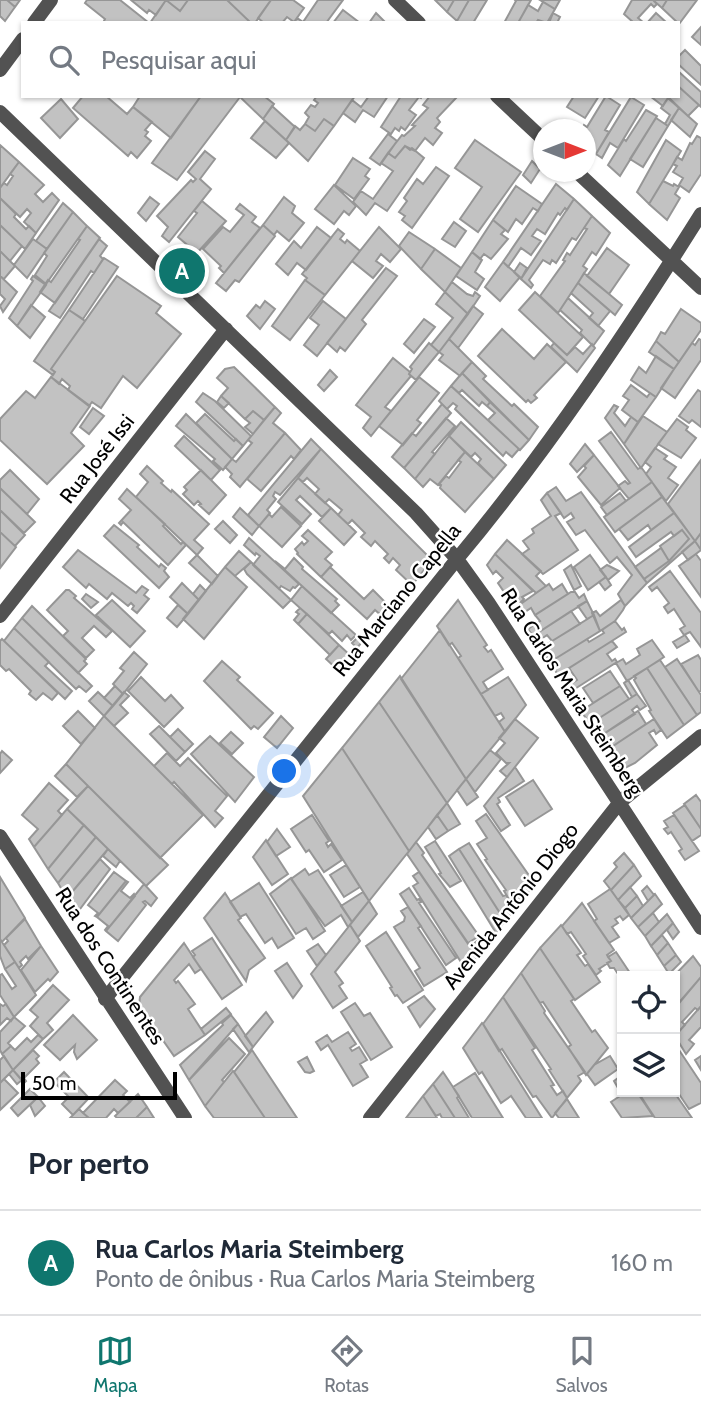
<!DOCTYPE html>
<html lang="pt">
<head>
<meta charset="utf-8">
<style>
	body { margin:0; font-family:Cabin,sans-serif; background:#f6f6f7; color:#1f2937 }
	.controls { position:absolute; right:21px; bottom:21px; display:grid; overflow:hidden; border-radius:0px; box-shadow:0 2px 5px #0004 }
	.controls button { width:63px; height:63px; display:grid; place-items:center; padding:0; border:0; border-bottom:2px solid #e0e1e3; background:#fff; color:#1f2937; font:35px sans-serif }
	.compass { position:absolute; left:533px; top:119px; width:63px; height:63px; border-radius:50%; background:#fff; box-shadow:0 2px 5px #0004; rotate:90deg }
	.scale { position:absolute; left:21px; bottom:18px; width:156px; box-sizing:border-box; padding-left:7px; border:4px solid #000; border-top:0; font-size:19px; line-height:24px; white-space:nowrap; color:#000; -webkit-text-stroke:5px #fff; paint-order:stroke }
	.you { position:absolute; left:285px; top:772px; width:24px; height:24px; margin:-18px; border:5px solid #fff; border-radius:50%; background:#1a73e8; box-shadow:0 0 0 10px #1a73e833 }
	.badge { display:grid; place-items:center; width:46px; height:46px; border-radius:50%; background:#0f766e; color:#fff; font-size:23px; font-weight:700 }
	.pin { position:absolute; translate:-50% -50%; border:4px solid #fff; box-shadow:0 2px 7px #0006 }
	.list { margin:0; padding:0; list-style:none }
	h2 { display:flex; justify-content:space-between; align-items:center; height:91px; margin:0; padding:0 28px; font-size:30px }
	h2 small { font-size:23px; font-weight:400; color:#747a83 }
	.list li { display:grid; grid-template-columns:46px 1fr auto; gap:21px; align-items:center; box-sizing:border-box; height:105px; padding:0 28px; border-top:2px solid #e0e1e3 }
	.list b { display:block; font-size:26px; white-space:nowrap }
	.list p { margin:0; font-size:23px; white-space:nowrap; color:#747a83 }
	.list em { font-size:23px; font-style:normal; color:#747a83 }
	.icon { flex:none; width:38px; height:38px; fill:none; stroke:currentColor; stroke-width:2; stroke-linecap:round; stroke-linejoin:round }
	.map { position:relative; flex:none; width:701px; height:1118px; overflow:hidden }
	.search { position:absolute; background:#fff; box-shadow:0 2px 5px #0004; left:21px; right:21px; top:21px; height:77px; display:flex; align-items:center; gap:18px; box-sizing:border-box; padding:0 24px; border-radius:0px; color:#747a83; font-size:26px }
	.sheet { height:196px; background:#fff }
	nav { display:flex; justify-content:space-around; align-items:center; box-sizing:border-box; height:98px; border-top:2px solid #e0e1e3; background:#fff; font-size:19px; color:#747a83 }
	nav a { display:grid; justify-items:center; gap:4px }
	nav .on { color:#0f766e }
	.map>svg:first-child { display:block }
	.building { fill:#c2c2c2; stroke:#969696; stroke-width:2 }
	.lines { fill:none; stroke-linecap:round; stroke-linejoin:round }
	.street { stroke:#525252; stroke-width:14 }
	.labels { text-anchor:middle; stroke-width:5; stroke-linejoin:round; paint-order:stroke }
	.street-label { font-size:21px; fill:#000; stroke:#fff }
</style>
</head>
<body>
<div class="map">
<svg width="701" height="1118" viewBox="0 0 701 1118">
	<rect width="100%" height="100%" fill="#fff"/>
	<path class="building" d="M0 0H7L15 7 5 21 0 16Z
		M7 0H20L15 7Z
		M87 0H120L149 23H103L105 19 85 3Z
		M131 0H188L180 11 166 0 156 15 149 10 147 13Z
		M166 0 180 11 188 0H227L251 23H150Z
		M227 0H271L255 23H251Z
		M271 0H293L304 8 294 22 287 17 282 23H264L258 18Z
		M318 0H343L326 23H294L297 18 303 22Z
		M435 0H454L447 12Z
		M454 0H469L457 21 447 12Z
		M469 0H487L473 23H459L457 21Z
		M515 0H531L518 23H504L516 1Z
		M540 0H560L555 9Z
		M632 0H653L657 4 654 7 651 4 638 18 644 23H634L624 14Z
		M653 0H667L662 8Z
		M667 0H697L679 24 662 8Z
		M543 2 555 9 547 23 538 20 536 23H518L528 5 538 11Z
		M343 10 360 23H333Z
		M376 13 386 23H369Z
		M553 13 560 17 557 23H549Z
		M656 13 667 23H647Z
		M701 27V45L692 37Z
		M685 50 701 66V85L678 64V57Z
		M678 71 701 92V107L678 86Z
		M678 86 699 105 688 116 667 96H678Z
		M83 96H106L127 114 133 107 152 122 145 130 148 132 145 136 151 141 137 158 131 152 128 156 73 108Z
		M140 96H201L171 138 133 107Z
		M201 96 240 97 177 180 152 163Z
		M264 96 274 104 263 119 240 97Z
		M317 96H355L334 126 324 119 315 131 305 124 309 117 305 113 311 105 315 107 318 103 314 100Z
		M369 96H388L374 117 363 110 355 122 343 113 352 100 361 107Z
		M401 96H422L421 98 419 97 409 110 416 115 405 130 401 127 399 131 395 128 391 134 381 127Z
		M430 96H454L456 98 437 118 440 122 435 128 442 133 433 145 425 138 415 151 405 146 395 158 388 153 402 135 404 136 415 126 412 125 428 108 423 105Z
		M574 96H599L585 118 567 107Z
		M606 96 620 105 605 130 609 132 596 154 586 143V130H582L584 125 587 127Z
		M650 96H667L668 98 663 106Z
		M631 97 644 105 618 148 610 143 602 158 596 154Z
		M668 98 679 108 668 126 665 124 670 115 661 108Z
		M61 99 78 119 60 138 41 118Z
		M272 106 295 127 286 140 263 119Z
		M679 108 697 124 690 137 671 120Z
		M646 110 657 116 620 176 608 165 624 139 626 141Z
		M656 118 668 126 643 167 630 159Z
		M324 119 334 126 308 161 286 140 295 126 300 130 305 124 315 131Z
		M265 121 289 143 276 158 251 138Z
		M388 134 397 141 380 165 370 158Z
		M697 136 701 138V174L689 192 679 185 683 178 673 172 677 166 673 164 677 157 682 160 690 143 692 144Z
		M475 140 521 172 478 232 460 219 482 187 455 168Z
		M666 140 681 151 649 204 637 192Z
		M0 145 19 162 0 188Z
		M405 146 410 150 412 148 424 158 387 211 375 203 366 215 353 202 361 191 373 199 393 171 381 163 388 153 395 158Z
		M205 151 215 159 200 179 211 189 169 242 162 236 168 227 157 216 191 180 193 182 196 179 188 172Z
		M353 158 370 169 365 176 369 179 354 199 335 185Z
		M532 161 540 169 531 183 523 175Z
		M19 162 44 185 35 194 43 202 52 193 59 200 36 233 24 222 31 213 27 209 20 217 0 198V188L4 183 7 185 13 176 10 174Z
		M436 167 449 176 412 228 402 220 405 216 399 212 407 201 404 198 417 179 423 184Z
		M663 181 673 186 674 184 679 187 675 194 680 198 667 220 649 204Z
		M556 184 574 199 567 210 565 208 560 215 558 213 545 234 537 229 532 236 541 241 531 255 521 248 508 267 503 262Z
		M334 185 356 206 349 215 344 211 334 224 315 209Z
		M516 186 542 204 538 211 533 208 522 224 516 219 508 232 493 220Z
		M150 197 159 204 146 221 138 213Z
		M284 197 295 206 292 213 304 223 289 241 277 231 274 235 263 225Z
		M0 198 16 214 14 217 26 229 29 226 36 233 25 249 0 225Z
		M574 199 592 216 576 240 572 238 556 263 552 260 550 264 543 260 529 280 533 285 531 288 521 279Z
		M202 201 226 221 197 253 178 237 197 213 194 211Z
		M63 203 73 212 47 249 36 241Z
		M240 204 256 217 252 222 260 228 224 273 219 268 221 266 203 249 223 227 230 232 244 215 236 209Z
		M73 212 87 226 46 284 35 275 47 256 44 253Z
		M592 216 610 233 596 255 592 252 583 266 587 269 558 313 540 296 565 261 563 260 567 253 570 255 587 229 584 228Z
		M493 220 505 230 501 234 508 239 491 259 484 254 480 259 472 252Z
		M454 222 466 231 455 247 442 239Z
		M0 225 22 246 10 261 0 251Z
		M263 225 275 236 239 282 235 280 226 291 216 283Z
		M87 226 100 238 55 303 40 292 48 280 51 282 80 240 78 239Z
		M317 227 331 238 306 270 297 263 288 275 276 264 294 241 301 248Z
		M379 227 401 249 390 262 381 254 376 261 383 266 373 278 352 261Z
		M338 229 344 234 340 239 345 243 347 240 360 251 325 295 305 280 307 278 302 274Z
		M409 232 435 249 421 269 399 246Z
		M33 239 47 249 27 278 14 265Z
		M99 239 107 246 100 256 103 259 94 273 91 271 60 318 49 311Z
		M607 248 629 265 609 294 587 276Z
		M435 249 461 268 445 292 421 269Z
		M0 251 15 266 4 279 0 276Z
		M472 252 482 260 475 272 484 279 477 290 456 276Z
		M104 258 118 267 83 319 69 310Z
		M503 262 520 277 500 301 485 287Z
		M520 263 527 268 521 279 514 272Z
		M386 268 397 276 362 320 366 324 345 351 340 347 337 352 327 343Z
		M584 273 622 305 615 315 578 283Z
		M0 276 17 292 3 312 0 306 5 299 0 294Z
		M33 276 46 285 17 326 9 318 33 281 31 279Z
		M117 276 161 306 156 313 181 334 137 388 123 376 101 408 92 402 89 406 68 390 70 386 62 379 59 384 51 377 55 372 51 369Z
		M305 280 325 295 290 340 272 326Z
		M452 282 467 294 473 296 475 292 480 296 468 314 445 292Z
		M578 283 610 311 598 326 589 318 593 313 571 293Z
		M445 292 468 314 439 352 431 345 453 318 436 304Z
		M535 292 583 337 567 355 519 310Z
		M568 298 604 331 593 346 580 333 582 330 560 310Z
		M265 301 275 309 260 329 247 316 256 305 260 308Z
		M323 301 346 319 317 356 304 345 319 325 310 318Z
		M31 305 45 317 30 338 17 326Z
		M473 306 483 314 458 348 449 339Z
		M681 309 701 323V330L679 362 656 341 661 332 665 334Z
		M69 310 85 321 51 369 55 372 53 375 34 361Z
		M424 319 435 327 414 353 404 344Z
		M502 329 534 359 547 344 566 362 534 395 537 398 531 403 528 400 526 402 478 356Z
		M449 339 472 362 460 376 439 360 443 355 439 352Z
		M699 339 701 340V360L675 398 661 388 692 343 695 345Z
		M656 341 679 362 674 369 649 352Z
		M429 343 439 352 416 380 409 374 412 369 410 367Z
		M554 343 567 355 575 347 583 354 592 344 595 348 577 372 551 347Z
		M656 356 674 369 656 397 631 380 639 367 646 373Z
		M393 358 410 372 409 374 411 376 385 407 391 411 371 436 363 428 371 417 356 405Z
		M472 362 486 376 483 379 512 406 514 404 538 427 529 440 462 373Z
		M234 367 275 407 264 420 253 411 245 419 221 396 228 388 217 378 225 369Z
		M330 370 337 377 324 391 318 385Z
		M462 373 490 402 487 406 482 402 479 406 462 390 459 393 451 386Z
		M51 377 90 406 71 433 84 446 47 484 0 440V419L26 391 35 398Z
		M419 377 439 393 417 420 421 423 403 445 379 426Z
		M631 385 647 397 650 393 656 397 638 422 622 410 629 400 623 396Z
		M451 386 519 449 512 457 506 452 503 456 455 409 457 406 453 403 447 409 439 401Z
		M698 390 701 392V427L692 420 689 423 679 416Z
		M203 393 215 401 251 436 243 446 196 402Z
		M221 396 229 403 224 408 217 402Z
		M490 402 529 440 520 450 488 420 495 413 487 406Z
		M442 404 451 413 404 468 392 457 412 433 416 436Z
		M614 405 618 407 614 413 625 426 631 417 638 422 624 444 605 418Z
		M275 407 281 413 273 423 285 433 240 487 230 477 232 474 225 467 232 459 236 462 252 443 248 440Z
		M93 408 104 416 89 434 80 427Z
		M253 411 264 420 253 434 245 427 250 423 245 419Z
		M186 414 232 459 223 470 213 461 215 459 176 426Z
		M205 414 234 441 236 439 243 446 232 459 196 423Z
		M643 416 667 432 641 468 624 444Z
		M446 418 455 426 432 452 435 454 415 479 404 468Z
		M677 419 688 427 686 430 696 438 681 458 658 444Z
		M461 422 506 465 494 479 478 463 481 459 475 453 471 457 449 436Z
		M611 432 638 469 641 467 652 482 629 499 618 486 625 481 628 484 630 483 599 441Z
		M285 433 301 450 294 459 291 456 261 491 247 479Z
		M184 436 220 470 211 480 175 446Z
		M449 436 465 452 438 485 430 479 423 487 415 479Z
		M311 439 321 449 280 495 275 492 273 496 276 499 267 510 270 513 259 526 248 515Z
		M585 444 594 455 577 472 570 464Z
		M655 448 667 456 664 459 676 467 668 478 678 485 666 501 646 474 651 467 645 462Z
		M321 449 432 560 412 585 396 570 400 565 393 558 389 563 384 558 388 554 375 541 371 546 361 537 365 533 352 520 348 524 338 515 342 510 329 499 325 503 315 494 319 489 307 478 303 482 298 478Z
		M465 452 494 479 465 512 440 488 441 485 439 484 446 476 449 478 461 462 458 460Z
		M594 455 620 488 601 505 578 477 586 468 584 466Z
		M701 460V533L695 541 668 504Z
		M147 466 163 481 161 483 171 492 172 490 209 524 194 540 203 548 197 555 136 497 148 482 140 474Z
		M10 470 39 499 27 514 0 488V480Z
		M201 470 226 495 209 514 199 505 201 504 198 501 194 505 183 494 187 490 184 487Z
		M298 478 331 508 322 517 300 496 296 500 311 514 302 524 278 502Z
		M652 482 662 497 615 532 604 517Z
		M556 487 566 501 581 492 647 583 625 606 618 594 632 575 617 557 610 563 585 530 576 535 567 522 574 518 571 513 564 518 547 493Z
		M0 488 35 522 24 533 0 510Z
		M127 489 165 524 163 526 181 544 183 542 186 545 168 565 123 522 121 525 119 523 131 510 119 499Z
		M547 493 561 513 555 516 578 550 543 574 522 554 529 549 523 541 534 533 532 529 551 516 541 500Z
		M620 493 626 501 607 515 601 507Z
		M662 497 674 513 651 530 648 525 628 540 619 529Z
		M281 507 301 526 282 547 259 526 269 514 272 517Z
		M240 508 259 526 252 535 233 517Z
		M331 508 356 532 344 545 319 521Z
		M0 510 25 535 15 546 0 532Z
		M674 513 695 541 647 583 644 579 669 561 689 539 682 530 674 536 671 532 636 557 629 547Z
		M223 521 237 535 230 543 215 529Z
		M114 525 139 545 137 547 159 567 161 564 166 568 164 571 169 577 159 588 104 536Z
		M308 530 332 552 325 559 332 565 321 577 297 554 298 553 295 549 302 542 304 545 308 541 302 536Z
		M682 530 689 539 669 561 660 546Z
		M0 532 16 547 0 568Z
		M701 533V550L695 541Z
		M249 538 299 584 295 588 293 587 290 591 281 586 279 589 253 565 260 556 256 553 255 555 244 545Z
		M507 540 541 571 536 576 546 586 536 593 495 554Z
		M695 541 701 550 688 560 682 552Z
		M661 548 669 561 644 579 635 567Z
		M78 550 136 593 142 586 148 590 144 595 149 599 137 613 132 609 134 606 131 603 128 606 112 593 107 599 89 584 86 588 63 567Z
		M239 551 251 562 235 576 225 567Z
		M495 554 533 591 522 597 524 599 515 608 498 583 503 578 496 571 493 574 487 565Z
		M696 554 701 561V597L679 566Z
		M197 555 218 576 212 584 189 563Z
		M590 555 606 577 588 590 574 567Z
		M294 558 303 567 302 569 337 599 335 601 339 605 331 613 275 561 285 569Z
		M251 562 291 600 283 608 247 574 244 569Z
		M571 565 581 586 574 590 564 570Z
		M607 565 619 571 608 580 600 570Z
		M225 567 247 587 204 639 183 619Z
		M330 567 364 599 373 590 390 607 383 617 375 610 367 619 321 577Z
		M670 571 701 613V647L690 632 684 635 680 629 685 626 674 609 668 613 664 607 669 603 657 587 652 591 649 587Z
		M606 577 611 585 605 590 599 582Z
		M182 583 199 600 188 614 170 597Z
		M549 584 553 590 562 584 568 594 535 615 531 608 519 616 515 608Z
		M200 585 206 591 199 600 193 594Z
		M302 586 356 635 351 640 347 635 342 641 332 631 329 634 291 600Z
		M66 590H69L76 596 74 598 112 631 106 637 94 626 82 638 94 650 86 658 63 636 68 631 47 610Z
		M571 592H575L579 598 584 594 587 601 533 636 528 629 540 621 535 615Z
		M86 594 98 602 91 608 82 599Z
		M112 600 145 631 130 647 96 615Z
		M458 600 487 645 484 647 488 652 491 650 503 669 483 682 488 690 481 694 458 658 461 656 452 643 449 645 437 626Z
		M621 600 625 606 623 610 615 621 600 631 592 613 596 611 600 616Z
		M587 601 594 615 587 619 578 606Z
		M178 605 188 614 177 627 167 618Z
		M32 606 86 659 84 661 87 664 78 673 22 618Z
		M300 608 307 614 298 624 294 620 299 614 296 612Z
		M571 611 580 624 552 641 547 635 537 642 533 636Z
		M307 614 339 645 330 655 298 624Z
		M594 615 600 631 550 662 541 648Z
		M22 618 92 686 86 692 79 686 76 689 14 628Z
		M615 621 622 630 624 628 626 632 558 675 550 662 587 639 589 642 604 633 602 630Z
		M14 628 49 662 45 666 72 691 65 699 4 641Z
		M440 630 505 732 466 779 401 679Z
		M685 635 689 641 677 648 673 642Z
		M358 637 363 641 357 648 352 643Z
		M2 639 58 693 52 700 43 693 36 700 29 694 31 691 9 669 6 671 0 665V641Z
		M652 640 664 657 627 681 616 663 623 659 626 664 640 655 637 649Z
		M612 641 617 647 607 654 612 661 615 659 617 662 570 692 566 687 577 680 569 668Z
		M339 645 351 656 339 671 326 659Z
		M134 652 147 664 123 694 113 684 124 671 120 668Z
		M698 655 701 660V691L699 692 681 664Z
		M677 659 701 695V712L697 715 665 667Z
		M660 660 697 715 684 725 647 668Z
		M222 661 240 677 237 680 273 713 258 729 254 726 251 729 204 681Z
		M647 668 684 725 667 738 649 711 651 710 634 680 636 678 634 676Z
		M610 671 620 686 593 703 583 688Z
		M400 676 466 779 447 803 379 702Z
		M141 677 165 701 171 695 183 708 164 727 128 691Z
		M508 677 526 705 505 732 499 722 504 718 501 713 495 716 481 694Z
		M628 680 637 694 632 697 624 683Z
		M115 686 123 694 113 706 104 698Z
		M620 686 629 699 590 724 581 711Z
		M98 692 113 706 104 716 89 701Z
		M124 692 129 696 120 705 128 713 114 726 104 716Z
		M637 694 646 706 640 710 637 706 632 710 635 714 599 737 590 724Z
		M379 702 447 803 409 851 342 748Z
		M78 711 95 728 81 744 63 726Z
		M638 711 646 724 607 750 599 737Z
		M104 716 203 815 160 858 66 764Z
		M281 716 293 728 277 748 264 737Z
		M515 719 538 738 507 777 500 771 509 763H506L496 753 505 743 499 738Z
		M654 719 661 730 656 734 654 730 649 733 657 745 635 763 625 768 618 766 607 750Z
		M159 726 185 752 176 761 150 734Z
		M178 729 193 744 185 752 170 737Z
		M231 732 243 743 232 754 220 743Z
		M210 736 254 777 235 802 191 754Z
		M342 748 409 851 369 901 303 796Z
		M490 750 501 759 475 792 466 779Z
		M2 751 12 760 0 773V754Z
		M167 753 180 766 188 758 227 796 215 811 223 818 215 827 174 782 172 784 154 766Z
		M66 764 88 786 77 797 55 776Z
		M515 767 524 781 498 798 500 802 497 804 510 825 501 831 484 806Z
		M466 779 478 797 467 805 457 790Z
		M533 780 552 809 525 826 506 797Z
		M49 783 68 800 58 811 62 815 34 847 29 839 38 829 22 815Z
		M88 786 168 865 146 886 67 809Z
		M696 795 701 802V829L684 804Z
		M447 803 460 824 448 831 437 815Z
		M685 805 701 829V835L692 841 673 813Z
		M67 809 84 825 48 869 34 847Z
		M486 814 535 884 515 909 504 891 506 890 485 860 487 859 477 844 487 838 476 821Z
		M312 815 329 841 326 843 328 847 331 844 342 860 324 872 309 850 306 852 291 829Z
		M437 815 448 831 436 839 428 827Z
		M674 815 699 851 685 860 679 851 682 849 671 832 668 834 664 829 668 827 664 821Z
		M84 825 96 837 58 883 48 869Z
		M277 829 290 847 276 856 267 842Z
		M96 837 108 849 67 898 58 883Z
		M266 840 288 874 272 885 253 857Z
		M435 841 461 881 450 887 439 874 441 873 425 847Z
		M416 842 424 853 422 855 479 936 468 943 407 854Z
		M469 843 503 896 506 895 515 909 505 921 459 849Z
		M108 849 120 861 116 867 103 856Z
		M459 849 505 921 496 933 449 856Z
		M624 853 634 865 611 890 604 881 617 867 614 863Z
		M100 859 110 869 77 913 67 898Z
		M346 865 360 887 344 897 330 875Z
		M634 865 641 876 618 900 611 890Z
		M305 869 309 875 318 870 352 922 348 927 341 915 325 926 291 879Z
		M114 872 126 881 97 917 95 916 98 913 88 905Z
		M419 872 477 957 466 970 413 886 418 883 413 876Z
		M0 877 25 918 2 942 0 939Z
		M291 878 325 931 313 939 306 928 296 934 270 894Z
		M126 881 128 882 121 891 130 898 134 894 135 896 106 931 105 930 108 926 97 917Z
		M259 883 294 938 278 948 272 938 265 943 246 914 240 917 230 902Z
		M144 884 157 898 151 906 145 901 143 902 146 905 118 941 106 931Z
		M647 886 654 895 648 901 642 891Z
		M630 887 637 896 625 908 618 900Z
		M409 888 417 900 419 899 421 902 419 903 456 958 446 965 400 894Z
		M610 889 629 915 623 920 620 916 615 919 618 923 612 927 619 937 609 943 594 921 597 919 588 904Z
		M363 892 369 901 352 922 341 906Z
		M225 893 241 918 238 920 265 958 249 970 246 981 204 918Z
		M655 894 662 904 638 927 631 918Z
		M637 896 643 906 631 918 625 908Z
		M369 901 377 914 358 937 350 925Z
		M582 903 614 950 607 955 611 961 599 969 601 971 596 975 583 956 586 954 571 932 567 934 562 926Z
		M408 907 421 926 418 928 447 972 424 986 415 971 420 968 394 927 404 921 405 917 401 911Z
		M653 913 659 922 645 936 638 927Z
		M667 914 673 923 651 946 645 936Z
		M25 919 41 946 28 959 26 956 20 962 22 965 19 968 4 945 8 941 6 938Z
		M673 923 679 932 673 939 667 930Z
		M350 925 360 941 335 972 343 983 339 986 347 998 333 1008 311 974Z
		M561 925 581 953 577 955 585 966 588 964 600 982 575 1000 540 948Z
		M386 932 423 990 403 1003 397 995 395 996 390 988 392 987 366 946Z
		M662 935 668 943 657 955 651 946Z
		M212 938 242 985 222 999 193 957 195 955 192 951Z
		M0 939 15 962 5 969 0 956Z
		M477 941 483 950 477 957 470 947Z
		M184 943 201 969 195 973 189 964 174 980 176 983 178 981 195 1004 188 1009 205 1035 174 1056 139 1006 140 997Z
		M668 943 676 955 664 966 657 955Z
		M318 944 326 955 317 966 307 951Z
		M41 946 58 972 50 981 48 979 35 992 21 970Z
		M540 948 574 999 571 1001 592 1032 595 1030 608 1048 586 1075 568 1047 571 1045 543 1002 540 1003 521 973Z
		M616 952 632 976H622V980L614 968H610L607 963 611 961 608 957Z
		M676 955 681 962 669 974 664 966Z
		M693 956 701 967V977L680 1002 678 1000 675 1003 674 976Z
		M15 962 36 995 14 1017 0 995V975L2 974 12 989 16 986 5 969Z
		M287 963 302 986 293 998 275 971Z
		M521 973 545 1011 544 1013 585 1072 578 1076 581 1081 567 1098 549 1070 551 1069 503 997Z
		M701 977V1006L698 1010 695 1008 682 1022 685 1025 675 1036V1007Z
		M53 985 69 1000 47 1023 53 1030 43 1039 30 1026 38 1017 30 1010Z
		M424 996 435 1009 420 1027 408 1007Z
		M503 997 535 1048 532 1050 554 1085 551 1086 557 1095 563 1091 567 1098 552 1118 536 1096 533 1097 502 1049 499 1051 483 1024Z
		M355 1003 364 1016 370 1013 392 1047 371 1060 341 1012Z
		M0 1004 3 1006 6 1004 14 1017 11 1021 7 1018 0 1025Z
		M701 1006V1027L689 1040 694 1044 686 1054 675 1036Z
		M226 1008 231 1014 205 1035 201 1029Z
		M266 1012 273 1022 253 1047 245 1036Z
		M73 1015 97 1040 77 1059 74 1052 75 1045 60 1060 44 1045Z
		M231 1015 238 1024 189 1080 180 1065 223 1025 222 1023Z
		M14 1017 25 1026 8 1043 11 1046 2 1054 0 1050V1032Z
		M482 1023 483 1024 542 1118H526L511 1096 501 1103 482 1072 479 1074 463 1048Z
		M238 1024 253 1047 249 1052 233 1029Z
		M348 1032 356 1044 350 1048 352 1051 359 1047 367 1060 360 1064 368 1077 353 1086 328 1045 321 1050 316 1042 327 1035 332 1042Z
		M38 1035 43 1039 13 1070 2 1054 11 1046 15 1050 27 1038 31 1042Z
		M229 1038 245 1054 222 1080 224 1082 205 1106 189 1080Z
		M675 1044 701 1083V1103L689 1109 675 1088Z
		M33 1050 39 1056 36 1059 39 1063 24 1078 26 1081 24 1083 13 1070Z
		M252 1050 297 1118H265L234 1072Z
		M4 1056 13 1070 0 1083V1060Z
		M610 1056 618 1069 595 1085 587 1074 594 1065Z
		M701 1056V1070L695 1060Z
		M307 1057 314 1071 310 1073 305 1072 298 1062Z
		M13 1070 22 1080 17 1084 9 1074Z
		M233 1071 234 1072 265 1118H214L205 1106Z
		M64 1072 89 1098 73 1115 62 1104 69 1097 54 1082Z
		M443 1072 459 1096 457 1098 469 1118H455L433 1084Z
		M475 1073 503 1118H472L453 1087Z
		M622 1075V1085L618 1088 614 1081Z
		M4 1079 18 1093 0 1110V1083Z
		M115 1080 127 1091 123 1095 130 1102 118 1113 114 1109 106 1118H89L83 1113Z
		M433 1084 455 1118H442L440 1114 436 1116 423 1096Z
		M30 1089 38 1097 18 1116 11 1108Z
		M626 1092H637L653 1116 622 1118 611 1102Z
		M638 1092H674L692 1118H655Z
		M138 1094 147 1107 136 1118H117L115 1116Z
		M423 1096 437 1118H406Z
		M38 1097 45 1106 35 1116 30 1105Z
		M567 1099 579 1118H559L555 1113Z
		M147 1107 154 1118H136Z
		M79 1109 83 1113 89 1118H70Z"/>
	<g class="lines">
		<path class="street" d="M395 0 419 23
			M34 23 51 0
			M0 70 23 39
			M497 96 544 140
			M0 112 416 513 457 559 488 602 701 928
			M577 172 701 288
			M0 616 226 329
			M0 836 185 1118
			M105 999 457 559C548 450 626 333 701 214
			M370 1118 620 802 701 736"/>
	</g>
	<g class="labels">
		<g class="street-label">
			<text transform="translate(97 459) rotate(-52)" y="7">Rua José Issi</text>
			<text transform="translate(397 600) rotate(-51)" y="7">Rua Marciano Capella</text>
			<text transform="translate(572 692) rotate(57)" y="7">Rua Carlos Maria Steimberg</text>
			<text transform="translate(511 906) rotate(-52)" y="7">Avenida Antônio Diogo</text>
			<text transform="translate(110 966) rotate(57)" y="7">Rua dos Continentes</text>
		</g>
	</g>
</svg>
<div class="controls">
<button><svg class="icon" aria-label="locate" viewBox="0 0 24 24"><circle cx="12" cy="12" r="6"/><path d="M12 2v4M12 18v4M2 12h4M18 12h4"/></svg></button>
<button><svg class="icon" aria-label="layers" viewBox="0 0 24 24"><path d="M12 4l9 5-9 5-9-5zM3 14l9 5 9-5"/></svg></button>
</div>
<svg class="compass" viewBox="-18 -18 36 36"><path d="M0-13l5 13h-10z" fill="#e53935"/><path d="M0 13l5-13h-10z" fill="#747a83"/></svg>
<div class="scale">50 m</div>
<div class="you"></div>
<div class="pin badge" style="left:182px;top:271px">A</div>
<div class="search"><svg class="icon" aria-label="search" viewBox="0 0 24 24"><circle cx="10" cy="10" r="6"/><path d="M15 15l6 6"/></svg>Pesquisar aqui</div>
</div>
<section class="sheet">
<h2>Por perto<small></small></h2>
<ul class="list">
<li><span class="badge">A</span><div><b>Rua Carlos Maria Steimberg</b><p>Ponto de ônibus · Rua Carlos Maria Steimberg</p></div><em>160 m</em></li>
</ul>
</section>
<nav>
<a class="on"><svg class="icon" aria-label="map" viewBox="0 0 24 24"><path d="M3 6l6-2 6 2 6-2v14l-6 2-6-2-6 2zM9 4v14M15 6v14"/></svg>Mapa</a>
<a><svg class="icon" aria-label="directions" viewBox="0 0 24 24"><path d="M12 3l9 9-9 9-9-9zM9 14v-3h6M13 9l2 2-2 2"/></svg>Rotas</a>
<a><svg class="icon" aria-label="saved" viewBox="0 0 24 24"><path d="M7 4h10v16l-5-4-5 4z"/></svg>Salvos</a>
</nav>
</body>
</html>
